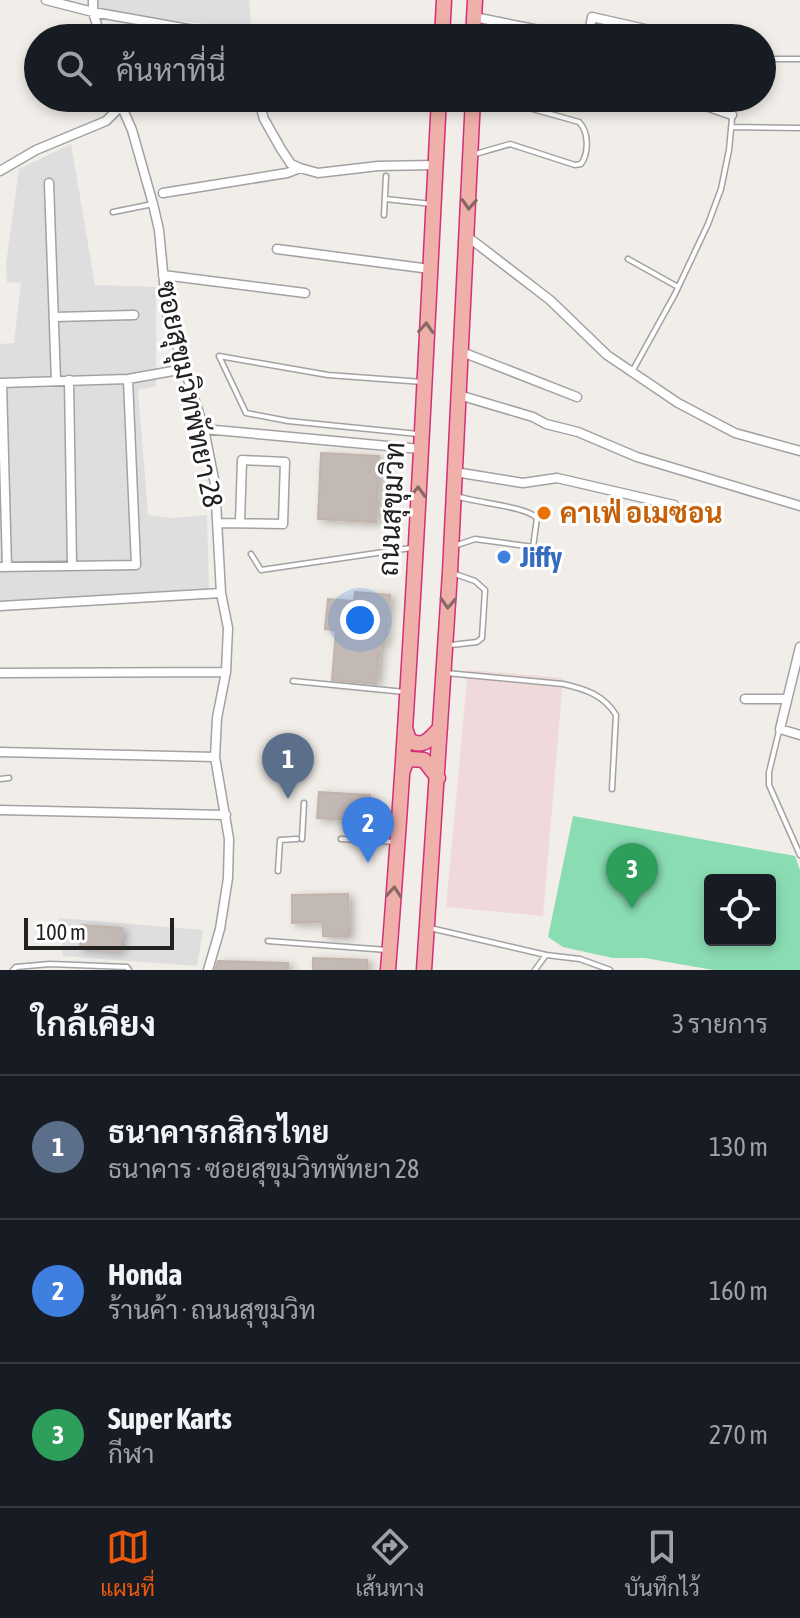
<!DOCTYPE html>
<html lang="th">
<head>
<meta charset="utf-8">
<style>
	body { margin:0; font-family:"Asap Condensed",Sarabun,sans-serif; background:#242831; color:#f1f3f6 }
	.controls { position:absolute; right:24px; bottom:24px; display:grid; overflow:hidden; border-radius:8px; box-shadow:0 4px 12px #0003 }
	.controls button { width:72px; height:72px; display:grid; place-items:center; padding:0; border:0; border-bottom:2px solid #363941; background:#171b24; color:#f1f3f6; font:40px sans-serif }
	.scale { position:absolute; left:24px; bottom:20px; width:150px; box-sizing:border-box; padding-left:8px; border:4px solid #212121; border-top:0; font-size:22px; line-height:28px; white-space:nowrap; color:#212121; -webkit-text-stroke:6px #fff; paint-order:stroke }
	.you { position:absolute; left:360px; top:620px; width:28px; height:28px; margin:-20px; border:6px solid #fff; border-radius:50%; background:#1a73e8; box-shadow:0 0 0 12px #1a73e833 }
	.badge { display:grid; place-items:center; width:52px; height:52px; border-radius:50%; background:#ea580c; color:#fff; font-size:26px; font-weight:700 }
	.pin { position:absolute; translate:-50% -66px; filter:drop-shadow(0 2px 4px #0008) }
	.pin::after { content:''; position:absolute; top:42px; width:28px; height:24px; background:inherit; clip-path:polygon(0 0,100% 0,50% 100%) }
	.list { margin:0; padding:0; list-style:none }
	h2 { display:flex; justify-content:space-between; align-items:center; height:104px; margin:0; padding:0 32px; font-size:34px }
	h2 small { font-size:26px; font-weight:400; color:#9ea1a6 }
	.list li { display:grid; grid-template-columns:52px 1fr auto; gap:24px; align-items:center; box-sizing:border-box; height:144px; padding:0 32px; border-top:2px solid #363941 }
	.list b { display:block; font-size:30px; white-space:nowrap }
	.list p { margin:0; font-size:26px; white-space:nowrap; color:#9ea1a6 }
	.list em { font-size:26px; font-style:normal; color:#9ea1a6 }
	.icon { flex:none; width:44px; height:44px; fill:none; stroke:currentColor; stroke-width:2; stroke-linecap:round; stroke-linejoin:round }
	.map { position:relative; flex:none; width:800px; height:970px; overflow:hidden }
	.search { position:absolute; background:#171b24; box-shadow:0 4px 12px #0003; left:24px; right:24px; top:24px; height:88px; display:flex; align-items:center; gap:20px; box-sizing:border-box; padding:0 28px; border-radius:44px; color:#9ea1a6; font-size:30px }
	.sheet { height:536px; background:#171b24 }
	nav { display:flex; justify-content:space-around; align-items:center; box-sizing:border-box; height:112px; border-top:2px solid #363941; background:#171b24; font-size:22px; color:#9ea1a6 }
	nav a { display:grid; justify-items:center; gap:4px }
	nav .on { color:#ea580c }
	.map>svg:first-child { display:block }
	.residential { fill:#dfdede }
	.commercial { fill:#f0d9da }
	.pitch { fill:#8adcb3; fill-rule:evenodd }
	.building { fill:#c2b8b4; stroke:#c2b3ab; stroke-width:2; filter:url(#shadow) }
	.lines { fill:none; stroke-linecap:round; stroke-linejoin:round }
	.service-casing { stroke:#a2a2a2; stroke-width:7 }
	.minor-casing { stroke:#a2a2a2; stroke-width:11 }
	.trunk-casing { stroke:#d52f7a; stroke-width:17 }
	.service { stroke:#fff; stroke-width:4 }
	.minor { stroke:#fff; stroke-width:8 }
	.trunk { stroke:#eeb0a9; stroke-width:14 }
	.oneway { stroke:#886865 }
	.food-dot { fill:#e8710a; stroke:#fff; stroke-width:3 }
	.shop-dot { fill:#3f7fe0; stroke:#fff; stroke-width:3 }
	.labels { text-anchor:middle; stroke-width:6; stroke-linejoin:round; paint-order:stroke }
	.street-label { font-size:28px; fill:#212121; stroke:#fff }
	.food-label { font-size:28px; font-weight:bold; fill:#c56008; stroke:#fff; text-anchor:start }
	.shop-label { font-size:28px; font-weight:bold; fill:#366cbe; stroke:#fff; text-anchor:start }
</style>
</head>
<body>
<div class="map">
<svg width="800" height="970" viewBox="0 0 800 970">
	<defs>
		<filter id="shadow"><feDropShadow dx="4.5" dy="2.5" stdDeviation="4" flood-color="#0004"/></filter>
	</defs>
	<rect width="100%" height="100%" fill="#f1ede8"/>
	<path class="residential" d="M98 0H249L252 35 225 26 98 12Z
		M71 144 95 285 156 287V386L138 390 148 515 172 518 207 515 209 590 0 601V344L14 343 21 283 7 282 6 264 19 169Z
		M59 918 203 930 197 966 63 956Z"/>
	<path class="commercial" d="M468 670 563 678 543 916 446 907Z"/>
	<path class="pitch" d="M573 816 795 856 800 870V970H713L645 958H613L563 947 548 937ZM710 880H770V940H710Z"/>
	<path class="building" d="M321 453 379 456 376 522 318 519Z
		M355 592 390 595 385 643H380L376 684 332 680 336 630 325 629 328 599 354 601Z
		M319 792 370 795 368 821 317 818Z
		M348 894 349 936H323V922L292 923V895Z
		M82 925 122 928 120 951 80 948Z
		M313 958 367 960V970H313Z
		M218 961 288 963V970H215Z"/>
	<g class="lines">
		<defs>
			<path id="service" d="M762 59H800
				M731 127 800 128
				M472 155 510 144 575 165 581 164C589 153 589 132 579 122L493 98
				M385 199 432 204
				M113 212 153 204
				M384 215 386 176
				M628 259 678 287
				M633 370 675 294 708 224 721 189 729 150 734 98
				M418 434 288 421 246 413 219 356 328 375 423 382
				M454 546 475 539 533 547 537 518C525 506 477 503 456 496
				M251 554 261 570 411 548
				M451 645 477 642 482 638 485 590 475 581 452 573
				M446 673 563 684C585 689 604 695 616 715L612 789
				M293 681 405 692
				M779 731 769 772V785L800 855
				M0 779 9 778
				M302 839 304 803
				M341 839 396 842
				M278 871 280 840 297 839
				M430 928 546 955 580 959 610 970
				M268 941 387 950
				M13 970 16 967 50 964 127 967 129 970
				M535 970 546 955"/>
			<path id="minor" d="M46 0 93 12 239 38
				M93 0V12L101 38
				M474 17 580 38
				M588 38 592 17 685 38
				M118 98 132 130 153 204 159 230 167 314 204 429 215 484 221 593 228 628 226 672 217 718 215 757 229 839 228 878 220 929 208 970
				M258 98 264 119 281 149 291 164 300 168 318 173 378 166 435 165
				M683 98 732 115
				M0 171 36 150 106 121 120 107
				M49 183 56 381
				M163 193 287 173 300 168
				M468 237 550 300 607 355 678 403 735 433 800 451
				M277 249 430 269
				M163 275 305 293
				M54 317 134 315
				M462 352 577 397
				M69 380 72 565
				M0 383 128 379 184 369
				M2 383 7 567
				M459 395 533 417 546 424 578 432 637 457 800 506
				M204 429 420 449
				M455 472 523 483 557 478 674 505
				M218 523 283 524 285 462 242 460 240 522
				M0 567 136 565 128 379
				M0 606 221 593
				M800 647 780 729 800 735
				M0 673 226 672
				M745 699H787
				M0 752 215 757
				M0 810 226 815"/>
			<path id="trunk" d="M442 38 444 0
				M473 38 475 0
				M405 728 409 740C423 749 430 739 440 728
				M403 770 406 762 411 759 424 760 438 778
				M388 970C411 680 424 389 439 98
				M424 970 450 572 473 98"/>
		</defs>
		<use href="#service" class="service-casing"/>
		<use href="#minor" class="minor-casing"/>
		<use href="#trunk" class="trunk-casing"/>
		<use href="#service" class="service"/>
		<use href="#minor" class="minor"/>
		<use href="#trunk" class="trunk"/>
	</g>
	<defs><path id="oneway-chevron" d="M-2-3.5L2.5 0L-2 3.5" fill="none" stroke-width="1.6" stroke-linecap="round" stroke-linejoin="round" transform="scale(2)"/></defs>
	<g class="oneway">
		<use href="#oneway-chevron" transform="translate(469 204) rotate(93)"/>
		<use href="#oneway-chevron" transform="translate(426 328) rotate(-86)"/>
		<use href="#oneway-chevron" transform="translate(418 492) rotate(-88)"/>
		<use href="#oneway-chevron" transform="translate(448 603) rotate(93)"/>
		<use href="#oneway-chevron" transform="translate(394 892) rotate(-85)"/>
	</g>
	<circle class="food-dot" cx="544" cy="513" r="8"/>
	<circle class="shop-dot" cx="504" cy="557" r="8"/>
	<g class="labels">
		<g class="street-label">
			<text transform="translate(190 394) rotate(78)" y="10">ซอยสุขุมวิทพัทยา 28</text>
			<text transform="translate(391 509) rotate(-87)" y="10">ถนนสุขุมวิท</text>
		</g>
		<g class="food-label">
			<text x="560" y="523">คาเฟ่ อเมซอน</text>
		</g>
		<g class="shop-label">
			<text x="520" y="567">Jiffy</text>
		</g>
	</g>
</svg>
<div class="controls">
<button><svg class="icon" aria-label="locate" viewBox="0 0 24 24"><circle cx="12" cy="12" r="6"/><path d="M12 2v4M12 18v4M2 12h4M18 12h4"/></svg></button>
</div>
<div class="scale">100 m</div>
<div class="you"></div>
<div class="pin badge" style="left:288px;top:799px;background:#5c6f8a">1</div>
<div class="pin badge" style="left:368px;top:863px;background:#3f7fe0">2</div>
<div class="pin badge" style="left:632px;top:909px;background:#2e9e5b">3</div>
<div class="search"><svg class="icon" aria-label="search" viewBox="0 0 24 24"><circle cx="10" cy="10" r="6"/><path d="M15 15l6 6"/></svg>ค้นหาที่นี่</div>
</div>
<section class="sheet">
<h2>ใกล้เคียง<small>3 รายการ</small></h2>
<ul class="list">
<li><span class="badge" style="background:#5c6f8a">1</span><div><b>ธนาคารกสิกรไทย</b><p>ธนาคาร · ซอยสุขุมวิทพัทยา 28</p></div><em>130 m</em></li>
<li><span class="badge" style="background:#3f7fe0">2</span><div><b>Honda</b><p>ร้านค้า · ถนนสุขุมวิท</p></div><em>160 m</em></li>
<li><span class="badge" style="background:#2e9e5b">3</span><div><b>Super Karts</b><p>กีฬา</p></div><em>270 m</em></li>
</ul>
</section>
<nav>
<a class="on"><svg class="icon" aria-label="map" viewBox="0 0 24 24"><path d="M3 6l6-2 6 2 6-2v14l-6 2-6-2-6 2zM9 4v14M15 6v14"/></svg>แผนที่</a>
<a><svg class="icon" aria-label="directions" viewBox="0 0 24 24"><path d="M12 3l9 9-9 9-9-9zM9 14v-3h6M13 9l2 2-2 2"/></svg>เส้นทาง</a>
<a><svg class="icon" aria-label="saved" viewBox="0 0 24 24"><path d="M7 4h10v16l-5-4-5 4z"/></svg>บันทึกไว้</a>
</nav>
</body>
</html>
